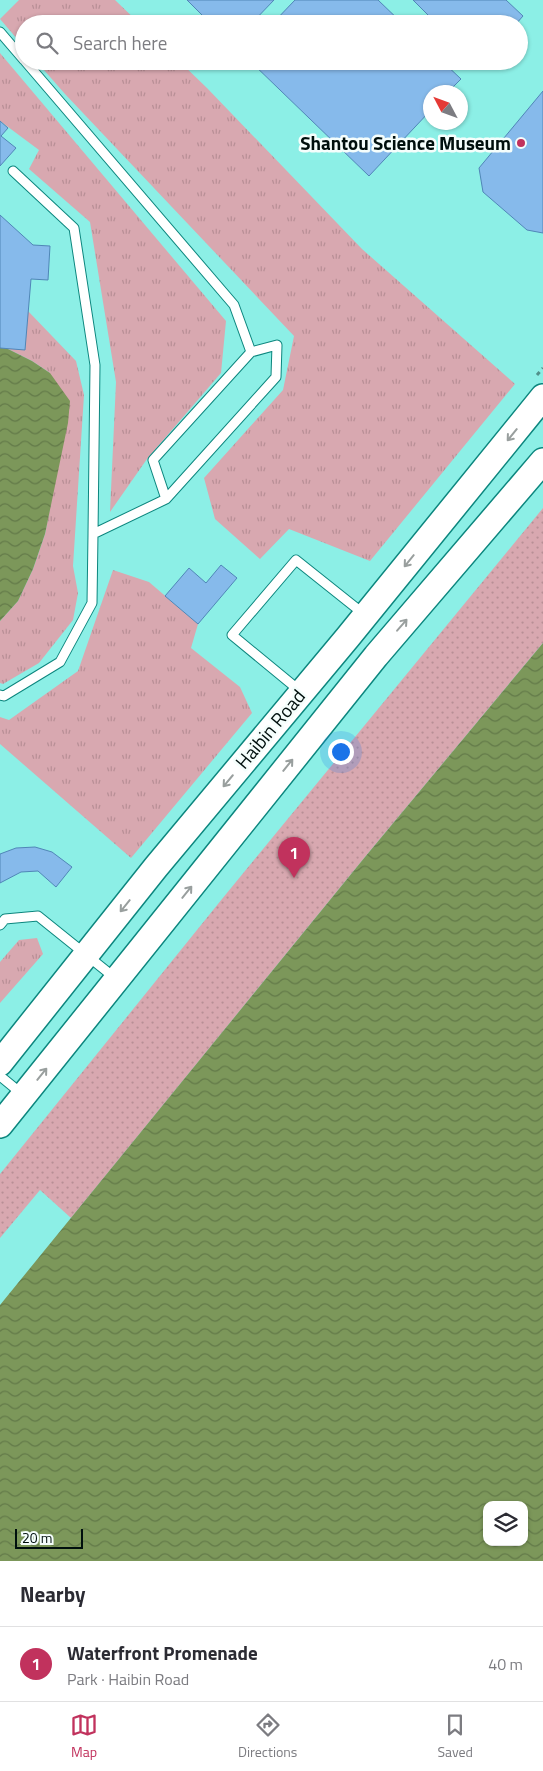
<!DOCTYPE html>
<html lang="en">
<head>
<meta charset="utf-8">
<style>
	body { margin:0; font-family:"Titillium Web",sans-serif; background:#f7f7f7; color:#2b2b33 }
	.controls { position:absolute; right:15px; bottom:15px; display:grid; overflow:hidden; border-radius:10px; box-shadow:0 1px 4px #0004 }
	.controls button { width:45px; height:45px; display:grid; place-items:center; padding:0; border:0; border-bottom:1px solid #e1e1e2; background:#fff; color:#2b2b33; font:25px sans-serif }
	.compass { position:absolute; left:423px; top:85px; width:45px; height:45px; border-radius:50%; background:#fff; box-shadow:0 1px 4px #0004; rotate:311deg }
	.scale { position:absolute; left:15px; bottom:12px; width:68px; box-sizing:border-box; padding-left:5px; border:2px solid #000f0d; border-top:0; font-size:14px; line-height:18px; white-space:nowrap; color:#000f0d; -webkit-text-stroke:4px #f5fefc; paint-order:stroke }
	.you { position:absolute; left:340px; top:751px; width:18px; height:18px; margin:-12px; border:4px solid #fff; border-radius:50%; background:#1a73e8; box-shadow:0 0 0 8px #1a73e833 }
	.badge { display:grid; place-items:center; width:32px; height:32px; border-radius:50%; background:#c1325d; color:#fff; font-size:16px; font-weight:700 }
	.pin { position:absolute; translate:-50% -41px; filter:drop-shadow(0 1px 2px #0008) }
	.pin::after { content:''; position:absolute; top:26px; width:18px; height:15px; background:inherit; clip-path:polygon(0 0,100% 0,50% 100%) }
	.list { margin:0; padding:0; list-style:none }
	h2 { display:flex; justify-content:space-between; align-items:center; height:65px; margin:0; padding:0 20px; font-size:21px }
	h2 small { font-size:16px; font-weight:400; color:#7c7c81 }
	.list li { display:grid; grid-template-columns:32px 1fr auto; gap:15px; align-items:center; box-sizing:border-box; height:75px; padding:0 20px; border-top:1px solid #e1e1e2 }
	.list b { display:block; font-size:19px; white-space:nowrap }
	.list p { margin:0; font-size:16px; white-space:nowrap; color:#7c7c81 }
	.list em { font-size:16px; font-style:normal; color:#7c7c81 }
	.icon { flex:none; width:28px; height:28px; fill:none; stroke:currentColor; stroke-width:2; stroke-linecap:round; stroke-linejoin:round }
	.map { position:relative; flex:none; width:543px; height:1561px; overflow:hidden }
	.search { position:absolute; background:#fff; box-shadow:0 1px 4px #0004; left:15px; right:15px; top:15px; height:55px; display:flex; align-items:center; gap:12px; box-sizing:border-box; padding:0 18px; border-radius:28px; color:#7c7c81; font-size:19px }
	.sheet { height:140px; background:#fff }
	nav { display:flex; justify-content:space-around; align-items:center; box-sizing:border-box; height:70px; border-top:1px solid #e1e1e2; background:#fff; font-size:14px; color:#7c7c81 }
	nav a { display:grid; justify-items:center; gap:2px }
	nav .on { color:#c1325d }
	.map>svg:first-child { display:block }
	.grass { fill:url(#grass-tufts) }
	.park { fill:url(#park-dots) }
	.water { fill:url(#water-waves); fill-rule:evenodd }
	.building { fill:#86baeb; stroke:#5086b7 }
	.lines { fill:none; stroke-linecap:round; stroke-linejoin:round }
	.lane-casing { stroke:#0c867e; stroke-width:11 }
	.secondary-casing { stroke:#0c867e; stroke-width:28 }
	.path { stroke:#51908a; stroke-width:3; stroke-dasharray:4 4; stroke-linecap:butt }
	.lane { stroke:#fff; stroke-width:9 }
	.secondary { stroke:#fff; stroke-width:25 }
	.oneway { stroke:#999f9e }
	.poi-dot { fill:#c1325d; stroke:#f5fefc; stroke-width:2 }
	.labels { text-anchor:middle; stroke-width:5; stroke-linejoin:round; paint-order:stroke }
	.poi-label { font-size:19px; font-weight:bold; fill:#000f0d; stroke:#f5fefc; text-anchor:end }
	.street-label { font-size:19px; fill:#000f0d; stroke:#f5fefc }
</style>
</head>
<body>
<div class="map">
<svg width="543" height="1561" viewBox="0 0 543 1561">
	<defs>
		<pattern id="grass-tufts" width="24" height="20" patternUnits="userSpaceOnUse" patternTransform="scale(1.25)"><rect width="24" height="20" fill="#d8a8b0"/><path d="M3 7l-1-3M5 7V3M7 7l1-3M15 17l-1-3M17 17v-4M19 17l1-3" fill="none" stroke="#b88f96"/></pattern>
		<pattern id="park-dots" width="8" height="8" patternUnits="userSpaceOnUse" patternTransform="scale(1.25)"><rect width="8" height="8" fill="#d8a8b0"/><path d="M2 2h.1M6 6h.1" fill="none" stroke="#b88f96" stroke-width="1.8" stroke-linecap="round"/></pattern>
		<pattern id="water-waves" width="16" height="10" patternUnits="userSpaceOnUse" patternTransform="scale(1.25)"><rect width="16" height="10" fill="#7c975a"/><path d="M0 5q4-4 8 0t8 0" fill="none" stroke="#637a49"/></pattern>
	</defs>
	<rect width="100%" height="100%" fill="#8cefe6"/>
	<path class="grass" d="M19 0H115L140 24H24V47L0 19Z
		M0 53 226 321 221 373 147 459 110 512 116 382 90 222 29 169 39 150 0 121Z
		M36 61H179L207 88 362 249 515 384 370 561 289 529 260 559 215 519 204 478 283 390 294 336 65 94Z
		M28 311 76 361 84 395 73 566 78 593 73 620 39 663 3 684 0 683V621L18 601 33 569 45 534 54 486 50 373 32 361 6 348Z
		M113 570 149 582 198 624 191 648 240 687 252 713 131 858 0 744V717L9 720 78 671Z
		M37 938 43 954 0 1003V962L19 940Z"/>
	<path class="park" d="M543 508V643L365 857 71 1218 40 1190 0 1238V1174L222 899Z"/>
	<path class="water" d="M0 348H6L32 361 50 373 70 401 68 423 45 534 33 569 18 601 0 621Z
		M543 643V1561H0V1305L365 857ZM487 1505H524V1542H487Z"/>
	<path class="building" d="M187 0H274L251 24H211Z
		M295 0H378L403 24H272Z
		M413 0H506L523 16 516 24H437Z
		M250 61H442L461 79 448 92H430V111L369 176Z
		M543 91V233L527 230 483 192 479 168Z
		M0 121 8 128 1 136 16 148 0 166Z
		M0 215 33 245 50 246 48 280 31 279 25 350 0 348Z
		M221 565 237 578 198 624 165 596 189 568 206 583Z
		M35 847 52 852 72 867 56 887 38 871 21 872 0 883V854L16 848Z"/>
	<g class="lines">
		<defs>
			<path id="lane" d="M0 32 24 60
				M25 61 234 305 251 352
				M93 534 166 499 276 377 277 345 251 352 153 460 166 499
				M300 691 232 635 296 560 365 615
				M0 695 4 696 60 662 92 603 93 534 95 365 74 228 13 171
				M0 925 5 919 38 916 115 978
				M0 1076 22 1094"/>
			<path id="secondary" d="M0 1063 156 867 348 637 543 397
				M0 1125 376 656 543 461"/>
		</defs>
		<use href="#lane" class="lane-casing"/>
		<use href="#secondary" class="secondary-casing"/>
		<path class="path" d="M537 375 543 368"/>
		<use href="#lane" class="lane"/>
		<use href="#secondary" class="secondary"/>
	</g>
	<defs><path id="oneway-shaft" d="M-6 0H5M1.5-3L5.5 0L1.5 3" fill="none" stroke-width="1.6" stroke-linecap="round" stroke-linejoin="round" transform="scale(1.25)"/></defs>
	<g class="oneway">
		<use href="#oneway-shaft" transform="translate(512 435) rotate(129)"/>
		<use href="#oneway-shaft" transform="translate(409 561) rotate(129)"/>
		<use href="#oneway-shaft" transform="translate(402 625) rotate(-49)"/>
		<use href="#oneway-shaft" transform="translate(288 765) rotate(-51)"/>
		<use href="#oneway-shaft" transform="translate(228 781) rotate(130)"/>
		<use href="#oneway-shaft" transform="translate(187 892) rotate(-51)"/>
		<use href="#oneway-shaft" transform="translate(125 906) rotate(129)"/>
		<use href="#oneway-shaft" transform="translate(42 1074) rotate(-51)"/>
	</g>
	<circle class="poi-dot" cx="521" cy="143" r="5"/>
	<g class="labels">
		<g class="poi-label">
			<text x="511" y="150">Shantou Science Museum</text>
		</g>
		<g class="street-label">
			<text transform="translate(270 729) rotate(-50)" y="7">Haibin Road</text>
		</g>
	</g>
</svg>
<div class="controls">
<button><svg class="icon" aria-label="layers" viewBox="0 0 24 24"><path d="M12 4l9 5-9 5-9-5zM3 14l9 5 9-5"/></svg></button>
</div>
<svg class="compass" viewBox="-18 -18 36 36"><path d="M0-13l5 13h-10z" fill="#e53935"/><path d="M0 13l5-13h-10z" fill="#7c7c81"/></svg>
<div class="scale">20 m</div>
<div class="you"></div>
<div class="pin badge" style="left:294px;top:878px">1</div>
<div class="search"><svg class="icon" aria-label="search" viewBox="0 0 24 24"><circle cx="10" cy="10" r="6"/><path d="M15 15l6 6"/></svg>Search here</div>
</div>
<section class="sheet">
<h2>Nearby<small></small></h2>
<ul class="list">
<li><span class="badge">1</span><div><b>Waterfront Promenade</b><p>Park · Haibin Road</p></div><em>40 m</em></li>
</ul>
</section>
<nav>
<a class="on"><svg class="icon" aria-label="map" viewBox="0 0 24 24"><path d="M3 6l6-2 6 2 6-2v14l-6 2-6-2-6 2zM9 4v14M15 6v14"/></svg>Map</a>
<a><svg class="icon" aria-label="directions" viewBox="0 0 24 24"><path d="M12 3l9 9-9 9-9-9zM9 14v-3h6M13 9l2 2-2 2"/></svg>Directions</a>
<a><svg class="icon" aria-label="saved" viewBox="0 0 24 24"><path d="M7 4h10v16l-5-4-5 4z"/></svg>Saved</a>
</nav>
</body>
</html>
